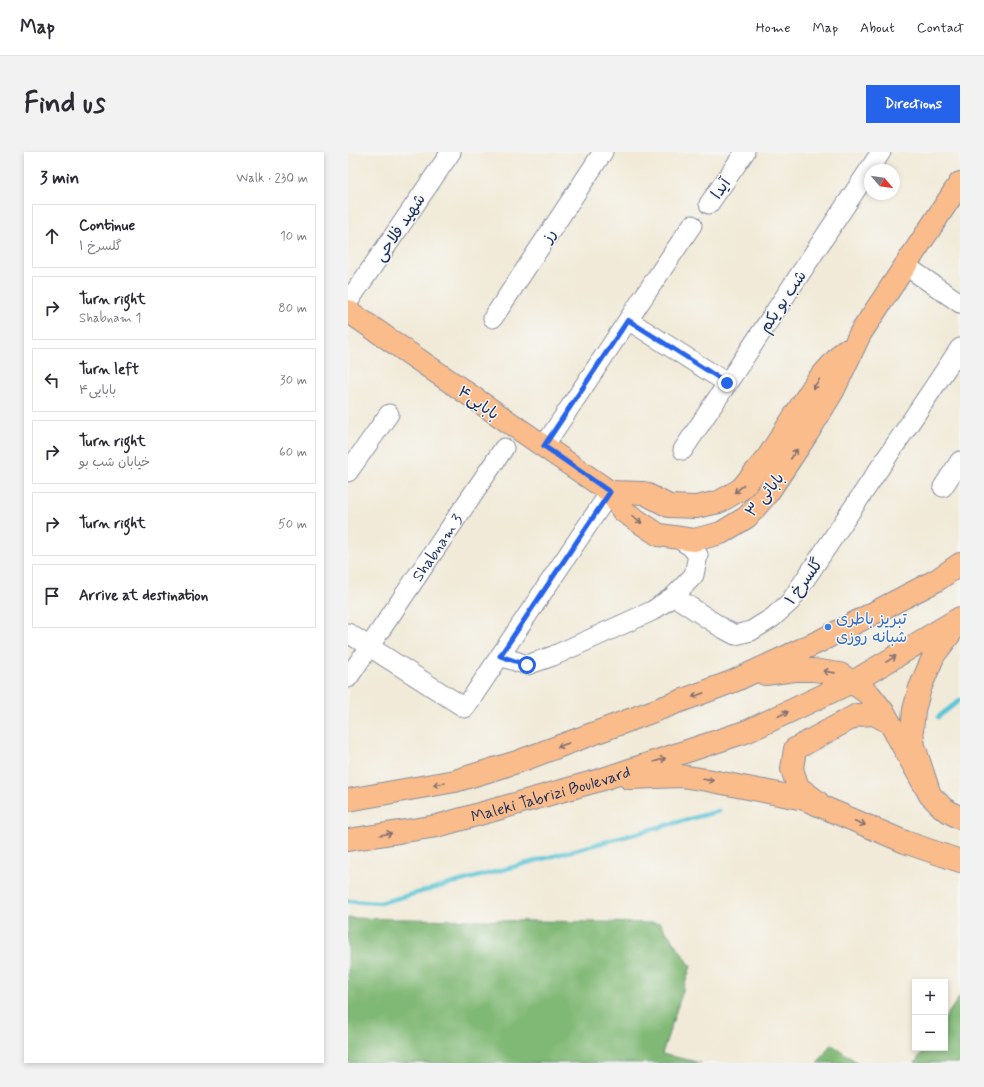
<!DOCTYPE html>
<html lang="en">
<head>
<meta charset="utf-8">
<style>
	body { margin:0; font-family:Mynerve,"Playpen Sans Arabic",sans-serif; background:#f2f2f3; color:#2b2b33 }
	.controls { position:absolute; right:12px; bottom:12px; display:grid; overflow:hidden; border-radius:0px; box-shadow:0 2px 6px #0003 }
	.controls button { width:36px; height:36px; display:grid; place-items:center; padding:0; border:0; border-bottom:1px solid #e1e1e2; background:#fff; color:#2b2b33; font:20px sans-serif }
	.compass { position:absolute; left:516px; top:12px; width:36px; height:36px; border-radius:50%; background:#fff; box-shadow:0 2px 6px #0003; rotate:119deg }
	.stop { position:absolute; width:12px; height:12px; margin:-9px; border:3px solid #2563eb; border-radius:50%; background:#fff }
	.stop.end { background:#2563eb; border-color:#fff; box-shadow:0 1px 4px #0008 }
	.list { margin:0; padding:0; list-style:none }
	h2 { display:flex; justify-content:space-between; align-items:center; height:52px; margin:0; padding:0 16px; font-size:17px }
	h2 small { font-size:13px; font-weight:400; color:#7c7c81 }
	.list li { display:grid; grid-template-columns:26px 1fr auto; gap:12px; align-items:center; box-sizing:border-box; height:64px; margin:0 8px 8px; padding:0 8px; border:1px solid #e1e1e2; border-radius:0px }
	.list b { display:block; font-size:15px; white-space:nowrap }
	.list p { margin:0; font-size:13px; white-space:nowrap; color:#7c7c81 }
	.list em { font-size:13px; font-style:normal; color:#7c7c81 }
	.icon { flex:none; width:22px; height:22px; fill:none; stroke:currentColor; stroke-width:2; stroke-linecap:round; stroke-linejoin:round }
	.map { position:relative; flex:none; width:612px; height:911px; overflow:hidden; border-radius:0px }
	header { display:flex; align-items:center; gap:24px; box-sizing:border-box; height:56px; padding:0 20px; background:#fff; border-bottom:1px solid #e1e1e2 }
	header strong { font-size:19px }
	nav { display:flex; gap:22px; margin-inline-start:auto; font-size:14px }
	.intro { display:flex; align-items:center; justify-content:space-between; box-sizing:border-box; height:96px; padding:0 24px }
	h1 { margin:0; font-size:28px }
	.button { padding:10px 18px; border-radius:0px; background:#2563eb; color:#fff; font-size:14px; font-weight:700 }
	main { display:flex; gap:24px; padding:0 24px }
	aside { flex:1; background:#fff; border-radius:0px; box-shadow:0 2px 6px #0003 }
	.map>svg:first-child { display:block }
	.forest { fill:#80b875; stroke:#4e746a }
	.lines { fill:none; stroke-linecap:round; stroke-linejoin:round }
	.stream { stroke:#5bc5d7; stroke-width:4.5 }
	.minor-casing { stroke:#868c9b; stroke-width:21 }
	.major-casing { stroke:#868c9b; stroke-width:24 }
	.minor { stroke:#fff; stroke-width:19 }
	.major { stroke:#fabc8b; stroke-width:22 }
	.oneway { stroke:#7f6e72 }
	.route { stroke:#2563eb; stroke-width:5 }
	.shop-dot { fill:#3f7fe0; stroke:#f6f6f2; stroke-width:1.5 }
	.labels { text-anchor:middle; stroke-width:3; stroke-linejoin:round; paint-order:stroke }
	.street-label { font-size:16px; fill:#1b2f5e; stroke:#f6f6f2 }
	.shop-label { font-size:16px; fill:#366cbe; stroke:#f6f6f2; text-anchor:start }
</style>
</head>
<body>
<header>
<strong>Map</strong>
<nav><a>Home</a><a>Map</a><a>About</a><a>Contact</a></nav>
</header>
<div class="intro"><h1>Find us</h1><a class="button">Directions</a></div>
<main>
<aside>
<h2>3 min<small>Walk · 230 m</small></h2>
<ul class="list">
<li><svg class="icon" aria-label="ahead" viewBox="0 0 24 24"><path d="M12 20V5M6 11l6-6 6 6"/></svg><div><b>Continue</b><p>گلسرخ ۱</p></div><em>10 m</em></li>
<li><svg class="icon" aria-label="right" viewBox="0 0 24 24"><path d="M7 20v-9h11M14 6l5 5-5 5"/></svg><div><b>Turn right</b><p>Shabnam 1</p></div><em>80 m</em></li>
<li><svg class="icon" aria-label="left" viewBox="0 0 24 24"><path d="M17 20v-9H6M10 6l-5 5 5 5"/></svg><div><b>Turn left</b><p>بابایی۴</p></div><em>30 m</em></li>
<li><svg class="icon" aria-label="right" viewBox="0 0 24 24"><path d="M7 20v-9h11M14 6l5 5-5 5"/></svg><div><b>Turn right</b><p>خیابان شب بو</p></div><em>60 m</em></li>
<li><svg class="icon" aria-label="right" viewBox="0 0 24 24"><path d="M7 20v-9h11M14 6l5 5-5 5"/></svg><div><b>Turn right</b></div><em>50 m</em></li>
<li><svg class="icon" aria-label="arrive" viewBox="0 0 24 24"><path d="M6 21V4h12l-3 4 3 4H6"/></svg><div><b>Arrive at destination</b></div></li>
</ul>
</aside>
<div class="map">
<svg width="612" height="911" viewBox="0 0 612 911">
	<rect width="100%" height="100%" fill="#f6f6f2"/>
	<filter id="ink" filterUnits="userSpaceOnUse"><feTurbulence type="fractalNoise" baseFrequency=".025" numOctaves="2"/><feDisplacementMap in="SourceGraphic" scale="8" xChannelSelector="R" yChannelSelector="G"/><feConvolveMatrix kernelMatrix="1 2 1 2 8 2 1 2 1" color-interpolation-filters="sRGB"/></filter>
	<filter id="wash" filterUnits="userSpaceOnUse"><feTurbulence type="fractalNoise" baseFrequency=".012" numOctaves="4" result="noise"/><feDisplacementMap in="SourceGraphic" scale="16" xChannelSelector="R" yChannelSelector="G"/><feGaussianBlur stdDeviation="0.9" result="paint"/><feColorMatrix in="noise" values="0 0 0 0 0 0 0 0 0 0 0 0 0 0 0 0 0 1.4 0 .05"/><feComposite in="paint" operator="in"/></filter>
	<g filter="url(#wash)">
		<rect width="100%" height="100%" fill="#f1ead8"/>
		<path class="forest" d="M0 766 312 771 343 814 314 902 353 911H0Z
			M612 844V911H567L577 896H597V866Z
			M483 892 510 911H470Z"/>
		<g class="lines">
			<path class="stream" d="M590 565 612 548
				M0 749 32 751 371 659"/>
		</g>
	</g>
	<g filter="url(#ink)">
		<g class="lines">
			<defs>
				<g id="minor">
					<path d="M361 52 397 0"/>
					<path d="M558 114 612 151"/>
					<path d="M0 150 103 0"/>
					<path d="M145 166 255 0"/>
					<path d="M280 168 379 231"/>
					<path d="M196 294 280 168 344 73"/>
					<path d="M335 298 533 0"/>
					<path d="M0 320 41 262"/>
					<path d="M595 335 612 309"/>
					<path d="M326 444 346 423 350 403 342 394 329 386"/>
					<path d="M0 481 117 556 262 340"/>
					<path d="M152 504 179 513 205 504 304 459 326 444 374 476 387 483 403 479 424 466 442 450 612 196"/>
					<path id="s1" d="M0 526 156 296"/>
				</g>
				<g id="major">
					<path d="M0 159 262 340 275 359 311 383 346 388 373 381 399 365 419 342 459 282 485 239 512 182 612 31"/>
					<path d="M262 340 296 341 321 354 348 355 371 350 393 337 420 305 469 229 496 199"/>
					<path d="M608 474 586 503 572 536 566 558 564 579 566 594 582 643 596 657 612 666"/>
					<path d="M417 522 447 518H465L492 522 522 543 537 562 582 643"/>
					<path d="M281 626 333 624 359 628 456 647 557 690 612 709"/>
					<path d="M0 648 107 629 169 610 386 529 472 489 589 428 612 412"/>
					<path d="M470 650 450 635 444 617 447 597 509 563 526 562 541 570"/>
					<path id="s2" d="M0 688 89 674 252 628 400 579 510 527 612 466"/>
				</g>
			</defs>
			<use href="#minor" class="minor-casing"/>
			<use href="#major" class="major-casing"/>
			<use href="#minor" class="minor"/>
			<use href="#major" class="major"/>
		</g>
		<defs><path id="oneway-shaft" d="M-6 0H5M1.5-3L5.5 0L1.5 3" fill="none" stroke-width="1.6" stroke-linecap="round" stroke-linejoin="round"/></defs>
		<g class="oneway">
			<use href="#oneway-shaft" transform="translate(468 232) rotate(125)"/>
			<use href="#oneway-shaft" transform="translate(446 302) rotate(-57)"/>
			<use href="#oneway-shaft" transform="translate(391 337) rotate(142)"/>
			<use href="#oneway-shaft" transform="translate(289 368) rotate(34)"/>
			<use href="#oneway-shaft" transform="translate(543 507) rotate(-31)"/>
			<use href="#oneway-shaft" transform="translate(481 520) rotate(-172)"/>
			<use href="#oneway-shaft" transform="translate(350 543) rotate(160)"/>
			<use href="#oneway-shaft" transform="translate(435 562) rotate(-25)"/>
			<use href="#oneway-shaft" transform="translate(215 593) rotate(160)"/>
			<use href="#oneway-shaft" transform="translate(312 608) rotate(-18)"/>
			<use href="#oneway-shaft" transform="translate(360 628) rotate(10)"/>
			<use href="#oneway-shaft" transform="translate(91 632) rotate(170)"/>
			<use href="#oneway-shaft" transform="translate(512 671) rotate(22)"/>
			<use href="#oneway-shaft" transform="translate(38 682) rotate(-9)"/>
		</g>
	</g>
	<g class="lines" filter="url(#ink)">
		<path class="route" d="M179 513 152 504 262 340 196 294 280 168 379 231"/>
	</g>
	<circle class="shop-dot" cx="480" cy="475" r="4"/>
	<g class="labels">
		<g class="street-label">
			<text transform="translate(372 36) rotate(-56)" y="6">آیدا</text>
			<text transform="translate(51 75) rotate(-56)" y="6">شهید فلاحی</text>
			<text transform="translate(200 83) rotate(-57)" y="6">رز</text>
			<text transform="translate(434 149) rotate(-56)" y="6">شب بو یکم</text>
			<text transform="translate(131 250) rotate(35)" y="6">بابایی۴</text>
			<text transform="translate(416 342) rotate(-51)" y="6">بابائی ۳</text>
			<text dy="6" stroke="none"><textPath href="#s1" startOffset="158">Shabnam 3</textPath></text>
			<text transform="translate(455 429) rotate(-54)" y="6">گلسرخ ۱</text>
			<text dy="6" stroke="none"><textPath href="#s2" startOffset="208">Maleki Tabrizi Boulevard</textPath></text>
		</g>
		<g class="shop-label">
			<text x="488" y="472">تبریز باطری<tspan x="488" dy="18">شبانه روزی</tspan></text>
		</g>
	</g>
</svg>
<div class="controls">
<button>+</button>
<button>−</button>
</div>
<svg class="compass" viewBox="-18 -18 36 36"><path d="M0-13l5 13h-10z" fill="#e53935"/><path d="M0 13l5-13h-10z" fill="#7c7c81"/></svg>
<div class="stop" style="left:179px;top:513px"></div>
<div class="stop end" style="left:379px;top:231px"></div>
</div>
</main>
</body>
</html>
